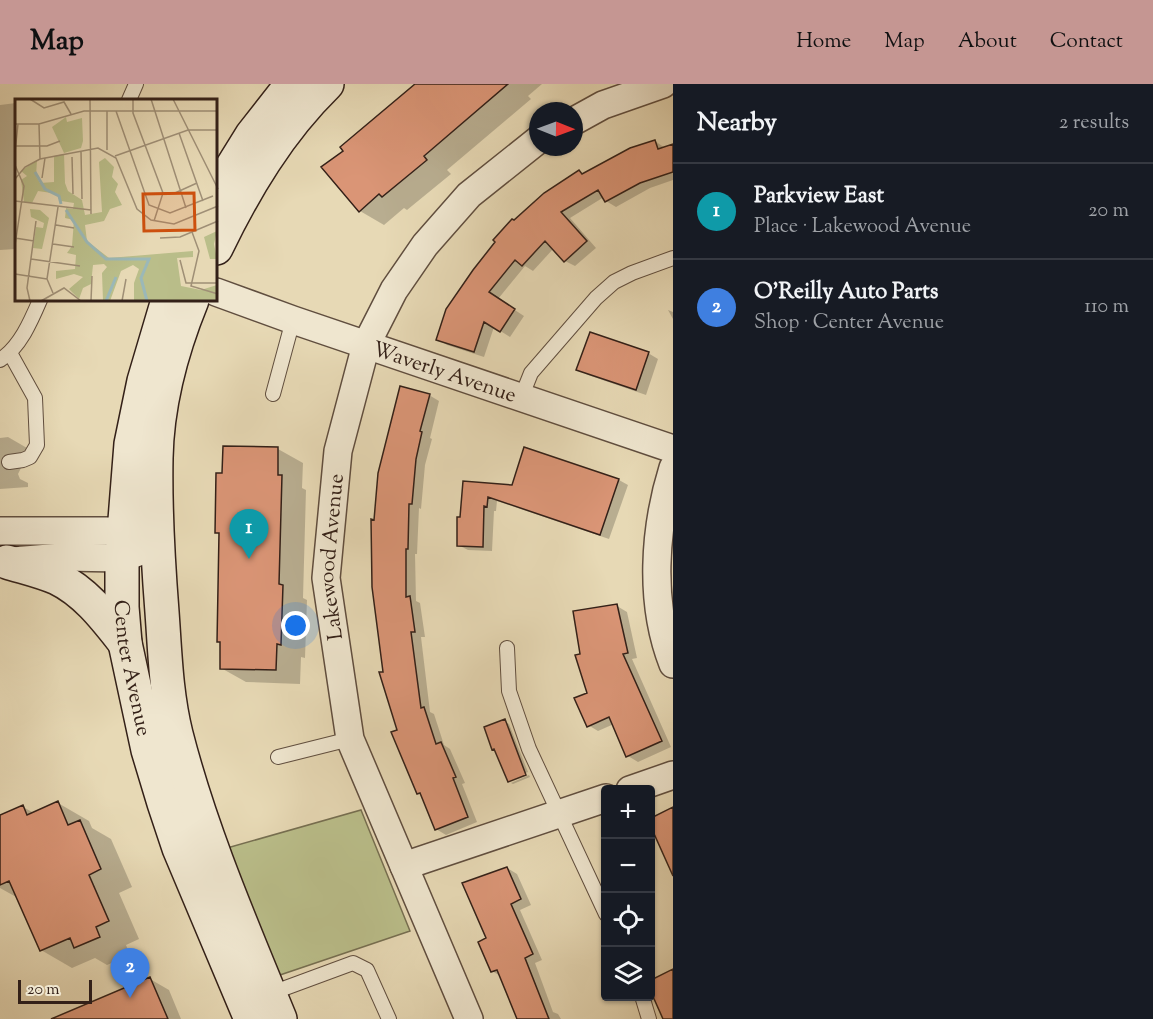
<!DOCTYPE html>
<html lang="en">
<head>
<meta charset="utf-8">
<style>
	body { margin:0; font-family:"Sorts Mill Goudy",serif; background:#20242c; color:#f1f3f6 }
	.controls { position:absolute; right:18px; bottom:18px; display:grid; overflow:hidden; border-radius:6px; box-shadow:0 2px 4px #0004 }
	.controls button { width:54px; height:54px; display:grid; place-items:center; padding:0; border:0; border-bottom:2px solid #363941; background:#171b24; color:#f1f3f6; font:30px sans-serif }
	.compass { position:absolute; left:529px; top:18px; width:54px; height:54px; border-radius:50%; background:#171b24; box-shadow:0 2px 4px #0004; rotate:91deg }
	.scale { position:absolute; left:18px; bottom:15px; width:74px; box-sizing:border-box; padding-left:6px; border:3px solid #332018; border-top:0; font-size:16px; line-height:21px; white-space:nowrap; color:#332018; -webkit-text-stroke:4px #efe6cf; paint-order:stroke }
	.you { position:absolute; left:296px; top:542px; width:21px; height:21px; margin:-15px; border:4px solid #fff; border-radius:50%; background:#1a73e8; box-shadow:0 0 0 9px #1a73e833 }
	.badge { display:grid; place-items:center; width:39px; height:39px; border-radius:50%; background:#c59692; color:#fff; font-size:20px; font-weight:700 }
	.pin { position:absolute; translate:-50% -50px; filter:drop-shadow(0 2px 3px #0008) }
	.pin::after { content:''; position:absolute; top:32px; width:21px; height:18px; background:inherit; clip-path:polygon(0 0,100% 0,50% 100%) }
	.list { margin:0; padding:0; list-style:none }
	h2 { display:flex; justify-content:space-between; align-items:center; height:78px; margin:0; padding:0 24px; font-size:26px }
	h2 small { font-size:20px; font-weight:400; color:#9ea1a6 }
	.list li { display:grid; grid-template-columns:39px 1fr auto; gap:18px; align-items:center; box-sizing:border-box; height:96px; padding:0 24px; border-top:2px solid #363941 }
	.list b { display:block; font-size:22px; white-space:nowrap }
	.list p { margin:0; font-size:20px; white-space:nowrap; color:#9ea1a6 }
	.list em { font-size:20px; font-style:normal; color:#9ea1a6 }
	.icon { flex:none; width:33px; height:33px; fill:none; stroke:currentColor; stroke-width:2; stroke-linecap:round; stroke-linejoin:round }
	.map { position:relative; flex:none; width:673px; height:935px; overflow:hidden }
	header { display:flex; align-items:center; gap:36px; box-sizing:border-box; height:84px; padding:0 30px; background:#c59692; color:#111 }
	header strong { font-size:28px }
	nav { display:flex; gap:33px; margin-inline-start:auto; font-size:21px }
	main { display:flex }
	aside { flex:1; background:#171b24 }
	.map>svg:first-child { display:block }
	.green { fill:#babe8a; stroke:#766f51; stroke-width:1.5 }
	.shadow { fill:#0003 }
	.building { fill:#da9576; stroke:#332018; stroke-width:1.5 }
	.lines { fill:none; stroke-linecap:round; stroke-linejoin:round }
	.lane-casing { stroke:#604e3f; stroke-width:16 }
	.street-casing { stroke:#604e3f; stroke-width:30 }
	.secondary-casing { stroke:#332018; stroke-width:36 }
	.lane { stroke:#efe6cf; stroke-width:14 }
	.street { stroke:#efe6cf; stroke-width:27 }
	.secondary { stroke:#efe6cf; stroke-width:33 }
	.labels { text-anchor:middle; stroke-width:4.5; stroke-linejoin:round; paint-order:stroke }
	.street-label { font-size:21px; fill:#332018; stroke:#efe6cf }
	.inset-river { fill:none; stroke:#9bb8b8; stroke-width:3 }
	.inset-road { fill:none; stroke:#9f8f76; stroke-width:1.5 }
	.view { fill:#cd500e; fill-opacity:0.15; stroke:#cd500e; stroke-width:3 }
	.inset-edge { fill:none; stroke:#332018; stroke-width:3 }
</style>
</head>
<body>
<header>
<strong>Map</strong>
<nav><a>Home</a><a>Map</a><a>About</a><a>Contact</a></nav>
</header>
<main>
<div class="map">
<svg width="673" height="935" viewBox="0 0 673 935">
	<rect width="100%" height="100%" fill="#e7d9b5"/>
	<filter id="stains"><feTurbulence type="fractalNoise" baseFrequency=".00333" numOctaves="4"/><feColorMatrix values="0 0 0 0 .2 0 0 0 0 .09 0 0 0 0 .02 0 0 0 .5 -.17"/></filter>
	<radialGradient id="worn" r=".72"><stop offset=".6" stop-color="#630" stop-opacity="0"/><stop offset="1" stop-color="#630" stop-opacity=".3"/></radialGradient>
	<path class="green" d="M361 726 410 847 274 893 220 766Z"/>
	<path class="shadow" d="M418 0H542L528 12 531 15 447 86 451 90 407 126 404 124 384 141 360 127 345 67Z
		M61 14 65 16H40Z
		M16 19V165L0 166V21Z
		M655 57 665 64 673 61V96L650 104 616 123 606 117 604 113 570 134 596 164 575 182 565 177 554 164 533 187 525 182 498 215 524 232 510 253 494 243 484 273 447 261 438 255 515 138 579 88 584 91Z
		M668 226 673 228V235Z
		M648 269 658 275 646 311 588 291 578 285Z
		M429 311 439 317 430 354 432 355 425 381 421 425 419 424 417 470H415L416 517 420 519 425 553H421L430 628 434 630 444 661 450 665 465 699 462 700 477 738 446 751 436 745 423 712 418 709 399 647 385 589 373 464 371 463 372 437H375Z
		M8 353 27 364V379L22 382 18 390 20 395 28 399V403L0 405V354Z
		M224 364 278 365 303 379 302 404 306 406 303 514 307 516 305 574 301 573 300 600 246 598 221 584 222 559 218 557 221 451 216 448 224 391Z
		M525 365 619 396 628 401 609 455 497 417 496 427H494L492 467 468 466 458 461 464 398 513 403Z
		M617 522 627 528 637 574 632 575 671 663 638 678 628 672 614 640 598 647 588 641 589 609 581 571Z
		M504 637 509 640 528 688 510 696V698L497 667 493 665Z
		M529 691 530 693 513 700 511 699Z
		M58 719 89 737 92 744 111 755 132 803 119 809 139 855 126 861 130 871 107 881 95 874 72 884 41 866 18 814 0 804V741L23 723 34 729Z
		M507 784 517 790 531 821 520 826 542 876 535 879 553 928 558 930 561 935H518L502 893 492 887 488 855Z
		M150 895 169 906 181 935H54Z"/>
	<path class="building" d="M415 0H508L424 72 427 76 382 113 379 110 359 128 321 83 343 67 340 63Z
		M655 56 658 65 673 60V88L640 99 605 118 598 106 561 128 587 157 564 178 545 157 522 182 515 176 489 208 515 225 500 248 484 238 474 268 436 256 446 225 473 186 495 158 493 156 512 135 514 136 544 109 579 86 582 90 630 64Z
		M590 248 649 268 636 306 576 286Z
		M400 302 430 310 420 347 422 348 416 375 412 420H409L408 465H406V513L410 512 415 548H411L421 624 424 623 436 660 441 658 456 693 453 694 468 733 435 746 420 709 417 710 391 648 397 646 379 588H383L372 503 371 435 374 436 378 389Z
		M223 362 278 363V391H282L279 500 283 501 281 561 277 560 276 586 220 585V558H217L219 449H215L216 389H222Z
		M524 363 619 395 600 451 488 413 487 423 484 422 483 463 457 462V433H460L463 397 512 401Z
		M617 520 628 569 623 570 662 657 626 673 609 633 587 643 574 614 587 609 575 571 580 570 573 527Z
		M505 635 526 691 508 698 494 665 492 666 484 643Z
		M58 717 68 741 80 736 101 785 89 791 109 837 96 843 100 853 74 864 70 854 40 867 9 797 0 801V731L23 721 27 731Z
		M673 723V792L651 743V734Z
		M507 783 521 815 511 820 533 870 525 874 549 935H517L497 886 491 888 478 858 486 854 462 799Z
		M673 885V935H663L651 908V896Z
		M150 893 168 935H51Z"/>
	<g class="lines">
		<defs>
			<path id="lane" d="M129 16 136 0
				M0 276C20 263 31 237 40 216
				M273 310 293 236
				M521 314 531 289 596 214 614 198 632 189 673 174
				M9 378 23 376 30 373 37 361 35 314 10 269
				M507 564 509 607 529 665 606 830
				M278 673 350 655
				M269 910 353 879 367 886 389 935
				M642 912 649 935"/>
			<g id="street">
				<path d="M574 37 603 21 663 0"/>
				<path id="s1" d="M216 208 293 236 673 365"/>
				<path d="M673 384C654 445 649 519 673 580"/>
				<path d="M0 447H124L141 455"/>
				<path d="M13 477 62 473 122 474 141 467"/>
				<path d="M630 706 673 691"/>
				<path d="M404 782 606 714"/>
				<path id="s2" d="M469 935 350 655 326 494 338 367 366 261 394 206 425 161 469 111 538 56"/>
			</g>
			<g id="secondary">
				<path d="M216 109 252 51 292 0"/>
				<path d="M216 164C245 104 279 47 327 0"/>
				<path id="s3" d="M168 216 144 297 131 360 122 474V523L125 559 148 666 164 719 179 764 251 935"/>
				<path d="M192 216C172 265 157 321 156 374 155 426 158 477 162 528 165 569 166 610 176 650 201 748 242 842 280 935"/>
				<path d="M7 478C23 483 41 487 57 494 86 508 106 535 125 559"/>
			</g>
		</defs>
		<use href="#lane" class="lane-casing"/>
		<use href="#street" class="street-casing"/>
		<use href="#secondary" class="secondary-casing"/>
		<use href="#lane" class="lane"/>
		<use href="#street" class="street"/>
		<use href="#secondary" class="secondary"/>
	</g>
	<g class="labels">
		<g class="street-label">
			<text dy="7" stroke="none"><textPath href="#s1" startOffset="242">Waverly Avenue</textPath></text>
			<text dy="7" stroke="none"><textPath href="#s2" startOffset="488">Lakewood Avenue</textPath></text>
			<text dy="7" stroke="none"><textPath href="#s3" startOffset="374">Center Avenue</textPath></text>
		</g>
	</g>
	<g transform="translate(15 15)">
		<rect width="202" height="202" fill="#e7d9b5"/>
		<path d="M51 18 52 23 67 19 68 42 66 49 49 54 37 28ZM49 55 50 84 53 92 67 101 70 116 87 113 84 63 90 59 99 68 97 78 103 85 100 93 107 106 95 110 89 122 70 126 72 142 94 159 178 152V158L162 159 166 187 186 191 202 186V202H119V184L124 170 118 166 106 172 95 202H88L87 174 92 168 89 165 78 166 76 185 68 189 64 200 54 190 68 178 59 175 41 180V172L60 170 61 156 52 154 57 147 59 121 50 119 51 109 58 110 59 104 46 102 43 95 23 92 17 104 9 103 6 81 12 77 6 72 22 61 21 77 25 84 39 83V57ZM15 110 25 111 34 119 27 150 18 149 21 128 28 129 29 124 16 118ZM202 132 199 145 202 160H195L189 138Z" fill="#babe8a"/>
		<path class="inset-river" d="M20 73 30 90 44 97 46 105M51 111 72 143 91 160H134L126 179 132 202M91 202 101 178"/>
		<path class="inset-road" d="M15 0 29 9 49 3 56 15M75 0 76 115M118 0V14L148 94M136 0 171 109M158 0 203 90M92 12V51M101 12 134 106 155 114 198 97M0 25H24L69 12H203M24 25 25 60M164 34 188 102M0 47H32L45 42M66 52 67 100M0 53 3 25M100 57 173 31H203M57 58 58 95M0 66 9 87 0 146M27 79 30 59M0 80 10 68 25 60 83 49 101 59 122 110 136 121 159 125 203 107M148 94H160L182 84M0 102 76 111M139 122 148 94M41 126 59 129M177 133 184 152 176 187 203 195M0 139 19 142M145 139 165 138 203 122M38 145 59 148M16 160 65 167M165 161 171 184H203M0 175 32 180M38 194 32 180 43 108M15 202 12 189 21 122M26 202 49 189 66 202M76 202 77 177M107 202 111 180"/>
		<path class="view" d="M179 94 180 131 129 132 128 95Z"/>
		<rect width="202" height="202" class="inset-edge"/>
	</g>
	<rect width="100%" height="100%" filter="url(#stains)"/>
	<rect width="100%" height="100%" fill="url(#worn)"/>
</svg>
<div class="controls">
<button>+</button>
<button>−</button>
<button><svg class="icon" aria-label="locate" viewBox="0 0 24 24"><circle cx="12" cy="12" r="6"/><path d="M12 2v4M12 18v4M2 12h4M18 12h4"/></svg></button>
<button><svg class="icon" aria-label="layers" viewBox="0 0 24 24"><path d="M12 4l9 5-9 5-9-5zM3 14l9 5 9-5"/></svg></button>
</div>
<svg class="compass" viewBox="-18 -18 36 36"><path d="M0-13l5 13h-10z" fill="#e53935"/><path d="M0 13l5-13h-10z" fill="#9ea1a6"/></svg>
<div class="scale">20 m</div>
<div class="you"></div>
<div class="pin badge" style="left:249px;top:475px;background:#0f9aa8">1</div>
<div class="pin badge" style="left:130px;top:914px;background:#3f7fe0">2</div>
</div>
<aside>
<h2>Nearby<small>2 results</small></h2>
<ul class="list">
<li><span class="badge" style="background:#0f9aa8">1</span><div><b>Parkview East</b><p>Place · Lakewood Avenue</p></div><em>20 m</em></li>
<li><span class="badge" style="background:#3f7fe0">2</span><div><b>O'Reilly Auto Parts</b><p>Shop · Center Avenue</p></div><em>110 m</em></li>
</ul>
</aside>
</main>
</body>
</html>
